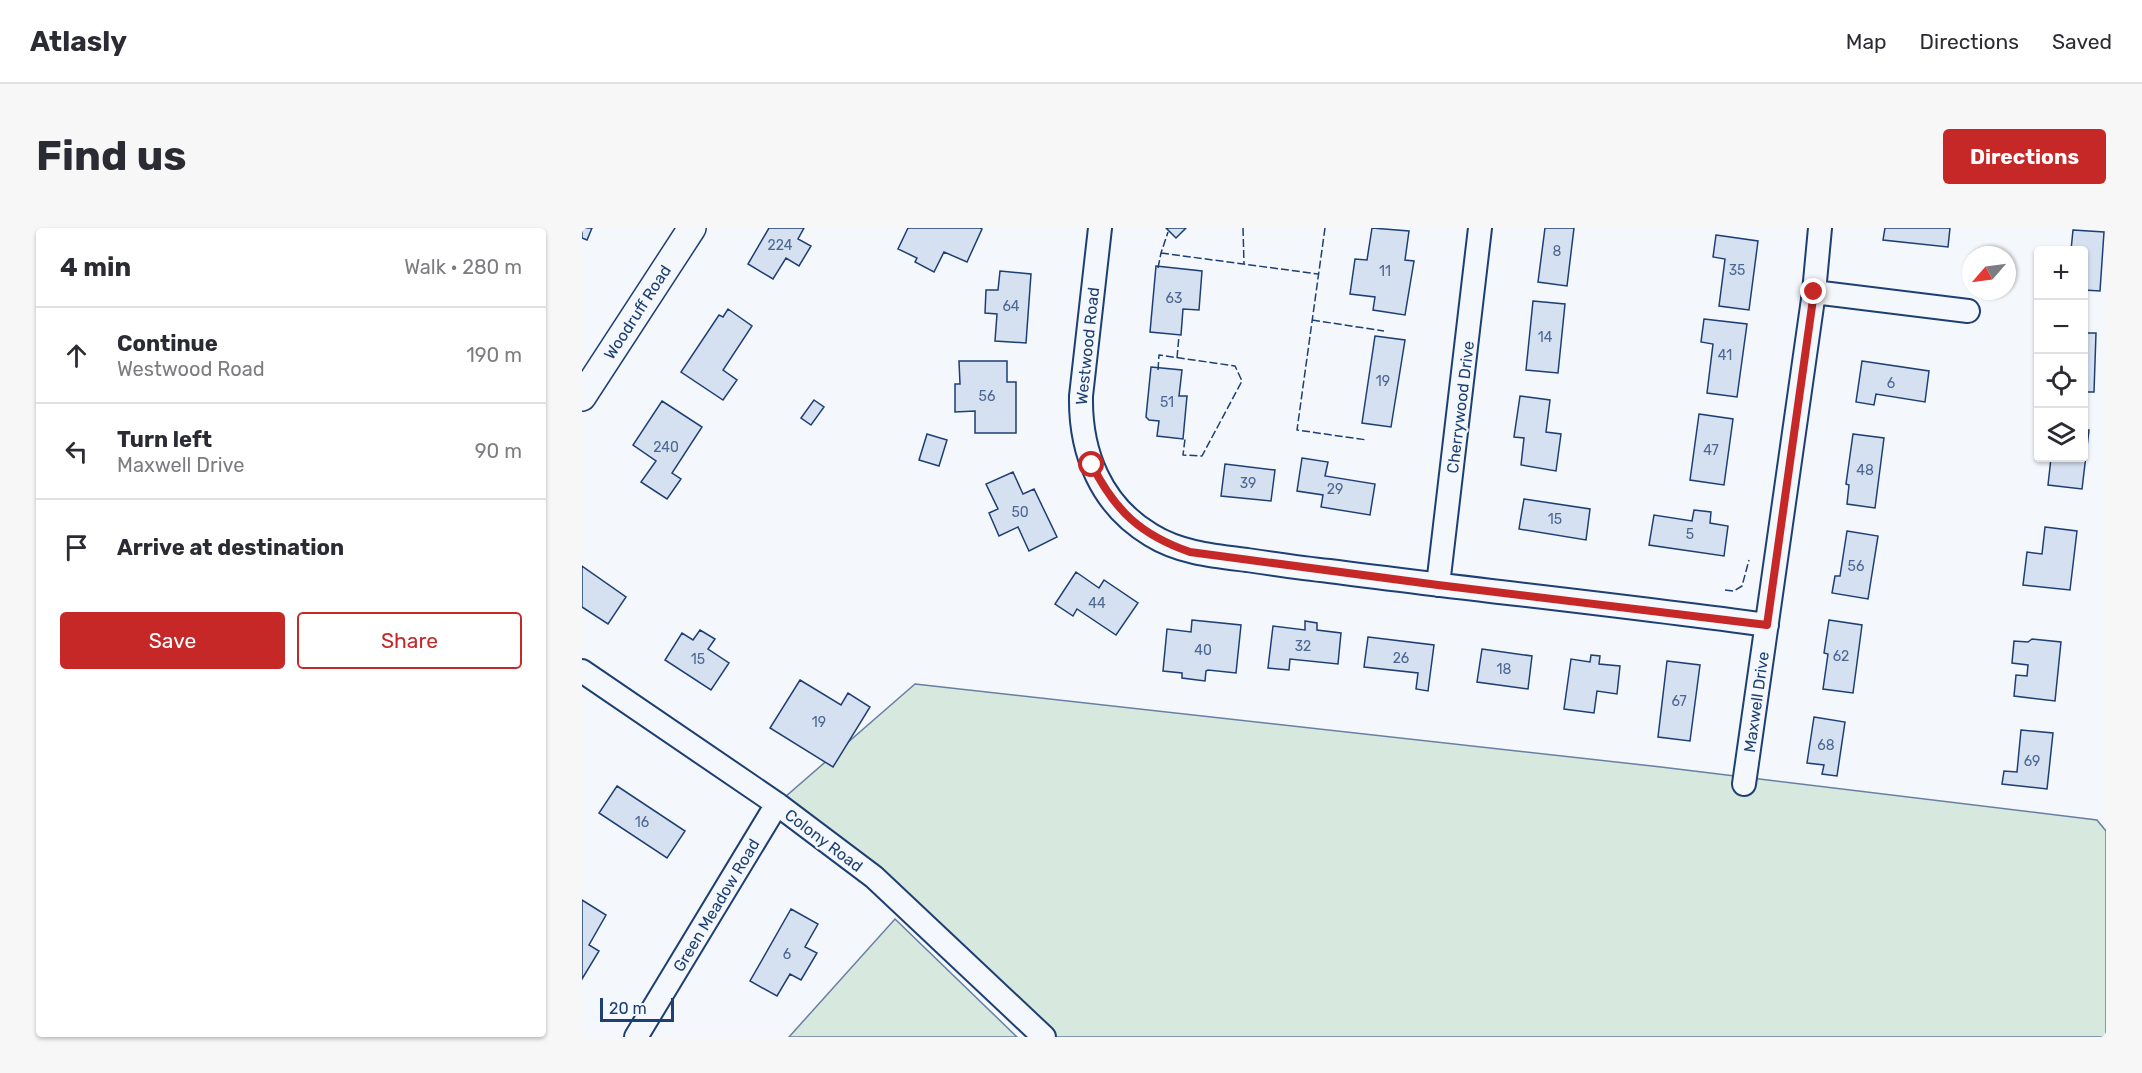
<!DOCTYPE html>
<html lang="en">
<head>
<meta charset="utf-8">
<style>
	body { margin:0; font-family:Rubik,sans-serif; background:#f7f7f7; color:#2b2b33 }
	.controls { position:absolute; right:18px; top:18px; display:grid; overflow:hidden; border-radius:6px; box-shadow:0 2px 4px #0004 }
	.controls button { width:54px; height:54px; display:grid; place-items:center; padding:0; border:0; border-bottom:2px solid #e1e1e2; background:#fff; color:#2b2b33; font:30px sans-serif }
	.compass { position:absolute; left:1380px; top:18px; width:54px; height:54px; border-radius:50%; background:#fff; box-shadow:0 2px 4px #0004; rotate:242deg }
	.scale { position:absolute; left:18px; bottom:15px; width:74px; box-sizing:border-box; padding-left:6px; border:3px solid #1d3f73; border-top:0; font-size:16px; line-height:21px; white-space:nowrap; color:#1d3f73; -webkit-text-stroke:4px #f4f7fb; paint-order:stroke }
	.stop { position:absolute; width:18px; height:18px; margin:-14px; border:4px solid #c62828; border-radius:50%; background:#fff }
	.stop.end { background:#c62828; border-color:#fff; box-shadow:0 2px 6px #0008 }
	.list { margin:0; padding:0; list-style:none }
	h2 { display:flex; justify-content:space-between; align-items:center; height:78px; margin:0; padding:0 24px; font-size:26px }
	h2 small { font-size:20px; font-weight:400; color:#7c7c81 }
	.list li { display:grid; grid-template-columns:39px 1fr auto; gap:18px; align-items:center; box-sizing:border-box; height:96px; padding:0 24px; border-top:2px solid #e1e1e2 }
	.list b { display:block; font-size:22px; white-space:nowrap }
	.list p { margin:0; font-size:20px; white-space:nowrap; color:#7c7c81 }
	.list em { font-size:20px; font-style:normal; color:#7c7c81 }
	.actions { display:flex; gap:12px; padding:18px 24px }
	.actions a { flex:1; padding:14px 0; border:2px solid #c62828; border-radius:6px; text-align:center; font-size:21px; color:#c62828 }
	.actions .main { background:#c62828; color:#fff }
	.icon { flex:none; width:33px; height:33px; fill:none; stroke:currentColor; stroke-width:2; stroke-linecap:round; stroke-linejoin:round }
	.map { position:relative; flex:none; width:1524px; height:809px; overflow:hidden; border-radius:6px }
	header { display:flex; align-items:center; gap:36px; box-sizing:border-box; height:84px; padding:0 30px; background:#fff; border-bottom:2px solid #e1e1e2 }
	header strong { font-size:28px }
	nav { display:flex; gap:33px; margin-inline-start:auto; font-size:21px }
	.intro { display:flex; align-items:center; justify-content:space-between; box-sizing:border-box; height:144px; padding:0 36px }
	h1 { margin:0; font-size:42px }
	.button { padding:15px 27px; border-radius:6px; background:#c62828; color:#fff; font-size:21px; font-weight:700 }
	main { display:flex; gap:36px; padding:0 36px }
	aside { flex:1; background:#fff; border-radius:6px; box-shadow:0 2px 4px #0004 }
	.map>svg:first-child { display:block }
	.green { fill:#d7e8df; stroke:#687fa3; stroke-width:1.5 }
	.building { fill:#d5e0f0; stroke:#1d3f73; stroke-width:1.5 }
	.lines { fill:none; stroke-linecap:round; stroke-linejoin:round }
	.minor-casing { stroke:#1d3f73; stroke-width:26 }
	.tertiary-casing { stroke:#1d3f73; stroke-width:30 }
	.minor { stroke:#f4f7fb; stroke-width:22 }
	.tertiary { stroke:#f4f7fb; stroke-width:27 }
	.fence { stroke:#1d3f73; stroke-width:1.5; stroke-dasharray:8 3; stroke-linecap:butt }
	.route { stroke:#c62828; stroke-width:8 }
	.labels { text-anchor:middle; stroke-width:4.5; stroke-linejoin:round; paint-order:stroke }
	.number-label { font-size:14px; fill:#4b6792 }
	.street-label { font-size:16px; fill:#1d3f73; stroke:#f4f7fb }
</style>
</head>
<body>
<header>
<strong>Atlasly</strong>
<nav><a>Map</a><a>Directions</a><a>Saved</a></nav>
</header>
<div class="intro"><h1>Find us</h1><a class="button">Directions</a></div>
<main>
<aside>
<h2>4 min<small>Walk · 280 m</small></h2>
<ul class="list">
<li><svg class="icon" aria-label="ahead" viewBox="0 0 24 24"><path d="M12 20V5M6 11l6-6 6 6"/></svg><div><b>Continue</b><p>Westwood Road</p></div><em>190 m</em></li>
<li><svg class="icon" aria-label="left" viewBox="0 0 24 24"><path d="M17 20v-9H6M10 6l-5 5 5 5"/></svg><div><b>Turn left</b><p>Maxwell Drive</p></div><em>90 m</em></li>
<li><svg class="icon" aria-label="arrive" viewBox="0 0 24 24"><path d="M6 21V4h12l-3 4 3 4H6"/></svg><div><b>Arrive at destination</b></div></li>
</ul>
<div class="actions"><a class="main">Save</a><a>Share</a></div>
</aside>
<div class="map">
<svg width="1524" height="809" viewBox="0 0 1524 809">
	<rect width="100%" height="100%" fill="#f4f7fb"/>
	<path class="green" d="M333 456 1079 539 1515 592 1524 603V809H462L195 576Z
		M313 691 435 809H207Z"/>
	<path class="building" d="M0 0H10L5 12 0 10Z
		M187 0H222L216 11 229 18 217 38 204 30 191 51 166 36Z
		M326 0H398L400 1 385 34 362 24 352 44 333 34 335 30 316 21Z
		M584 0H604L594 10Z
		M790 0 827 3 823 32 832 33 823 87 791 82 793 69 768 66 773 31 785 32Z
		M963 0H992L985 58 956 54Z
		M1303 0H1368L1366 19 1301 12Z
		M1491 2 1522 4 1518 63 1502 62V22H1489Z
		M1134 7 1176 13 1167 82 1137 78 1143 31 1131 29Z
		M574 38 620 43 617 82 601 81 599 107 568 104Z
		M418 43 449 46 444 115 413 113 415 86 403 85 404 62H416Z
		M951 73 983 76 976 145 944 142Z
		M146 81 170 98 141 142 155 152 141 172 99 144 137 87 141 89Z
		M1122 91 1165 96 1155 169 1125 165 1131 116 1119 114Z
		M1502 105H1514L1512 164H1502Z
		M793 108 823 112 809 199 780 195Z
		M377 133H425V154H434V205H393V183L373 184V156H378Z
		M1280 133 1347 143 1343 174 1294 166 1292 177 1274 174Z
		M569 139 600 142 597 168H605L601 211 575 208 577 193 567 192 564 189Z
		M938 168 968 172 964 204 979 206 974 243 939 237 942 210 932 209Z
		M232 172 242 179 229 197 219 190Z
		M80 173 120 199 90 245 99 251 85 271 59 254 74 233 51 217Z
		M1117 186 1151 191 1142 257 1108 252Z
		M1502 201 1507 202 1500 261 1466 257 1469 230H1502Z
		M345 206 365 212 357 238 337 232Z
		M1271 206 1302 210 1293 280 1265 276 1267 257 1264 256Z
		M720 230 746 234 743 248 793 256 788 287 739 279 741 267 715 263Z
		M643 236 693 242 689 273 639 268Z
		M431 244 441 266 452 261 475 309 447 323 436 299 417 308 407 285 416 281 404 256Z
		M942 271 1008 281 1004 312 937 301Z
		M1112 282 1129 284 1128 295 1146 298 1142 328 1067 317 1072 287 1110 293Z
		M1463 299 1495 303 1488 362 1441 357 1445 324 1460 326Z
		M1265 303 1296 308 1286 371 1250 365 1253 348H1258Z
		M0 338 44 369 26 396 0 379Z
		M494 344 517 360 522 352 556 375 534 407 495 381 491 388 473 376Z
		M610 392 659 397 654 445 626 442 624 443 623 453 600 450V445L581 443 585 401 609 404Z
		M1247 392 1280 397 1271 465 1241 461 1246 426 1242 425Z
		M723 393 735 395V402L759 405 756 436 708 431 707 442 686 440 691 398 723 402Z
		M118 402 133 411 126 421 147 435 129 462 83 432 100 405 111 412Z
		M786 409 852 417 846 463 834 461 836 445 782 439Z
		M1450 411 1479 414 1473 473 1432 468 1434 447 1445 448 1446 437 1430 435 1432 413 1446 414Z
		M900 421 950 428 946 461 895 454Z
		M1009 427 1018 428 1017 436 1038 438 1035 466 1015 463 1012 485 982 481 989 431 1008 434Z
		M1085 433 1118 437 1108 513 1076 509Z
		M218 452 259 477 266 465 288 479 251 539 188 500Z
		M1232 489 1263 494 1255 548 1240 546 1242 537 1225 535Z
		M1439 502 1471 505 1465 561 1420 556 1422 543 1435 544Z
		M35 558 103 603 85 630 17 585Z
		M0 672 24 687 7 717 17 723 0 751Z
		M209 681 236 696 223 719 235 725 219 752 208 746 195 768 168 753Z"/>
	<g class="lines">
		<defs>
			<path id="minor" d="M518 0 499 168C498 225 519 277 569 307 598 325 632 328 665 332 692 336 719 340 747 343 892 362 1039 377 1185 397
				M1232 64 1386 83
				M856 357 898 0
				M0 443 195 576 292 649 462 809
				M1162 556 1232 64 1238 0
				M54 809 195 576"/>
			<path id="tertiary" d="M0 169 110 0"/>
		</defs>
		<use href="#minor" class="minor-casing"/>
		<use href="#tertiary" class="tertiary-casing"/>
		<use href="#minor" class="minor"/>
		<use href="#tertiary" class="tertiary"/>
		<path class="fence" d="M661 0 662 36
			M743 0 715 202 785 212
			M579 25 736 46
			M576 40 579 25 586 4
			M730 92 802 103
			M595 130 597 108
			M576 142 577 127 653 138 660 153 620 228 601 227 603 211
			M1143 362 1152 363 1160 358 1167 332"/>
	</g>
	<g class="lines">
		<path class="route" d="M510 237C533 283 559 307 608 324L856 357 1185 397 1232 64"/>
	</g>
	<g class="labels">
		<g class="number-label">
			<text x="198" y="22">224</text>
			<text x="975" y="28">8</text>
			<text x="1155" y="47">35</text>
			<text x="803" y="48">11</text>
			<text x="592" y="75">63</text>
			<text x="429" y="83">64</text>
			<text x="963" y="114">14</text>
			<text x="1143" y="132">41</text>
			<text x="801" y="158">19</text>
			<text x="1309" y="160">6</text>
			<text x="405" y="173">56</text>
			<text x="585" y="179">51</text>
			<text x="84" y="224">240</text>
			<text x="1129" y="227">47</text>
			<text x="1283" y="247">48</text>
			<text x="666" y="260">39</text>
			<text x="753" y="266">29</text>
			<text x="438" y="289">50</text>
			<text x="973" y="296">15</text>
			<text x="1108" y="311">5</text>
			<text x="1274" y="343">56</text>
			<text x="515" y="380">44</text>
			<text x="721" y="423">32</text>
			<text x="621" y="427">40</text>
			<text x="1259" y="433">62</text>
			<text x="819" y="435">26</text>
			<text x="116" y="436">15</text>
			<text x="922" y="446">18</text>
			<text x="1097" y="478">67</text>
			<text x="237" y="499">19</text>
			<text x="1244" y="522">68</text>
			<text x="1450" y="538">69</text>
			<text x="60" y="599">16</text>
			<text x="205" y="731">6</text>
		</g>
		<g class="street-label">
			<text transform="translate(55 84) rotate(-57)" y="6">Woodruff Road</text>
			<text transform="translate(505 118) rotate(-84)" y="6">Westwood Road</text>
			<text transform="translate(878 179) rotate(-83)" y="6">Cherrywood Drive</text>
			<text transform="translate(1174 474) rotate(-82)" y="6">Maxwell Drive</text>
			<text transform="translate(242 612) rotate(37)" y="6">Colony Road</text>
			<text transform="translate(134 677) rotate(-59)" y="6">Green Meadow Road</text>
		</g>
	</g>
</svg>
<div class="controls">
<button>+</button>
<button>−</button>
<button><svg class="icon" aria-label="locate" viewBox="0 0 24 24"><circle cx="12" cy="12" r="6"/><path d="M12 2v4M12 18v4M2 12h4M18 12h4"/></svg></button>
<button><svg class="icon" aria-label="layers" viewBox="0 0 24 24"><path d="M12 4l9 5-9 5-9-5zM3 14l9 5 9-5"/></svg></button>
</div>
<svg class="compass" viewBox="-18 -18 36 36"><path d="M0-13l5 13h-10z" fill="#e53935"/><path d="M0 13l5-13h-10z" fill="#7c7c81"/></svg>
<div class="scale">20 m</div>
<div class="stop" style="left:510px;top:237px"></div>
<div class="stop end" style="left:1232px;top:64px"></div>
</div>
</main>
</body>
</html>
